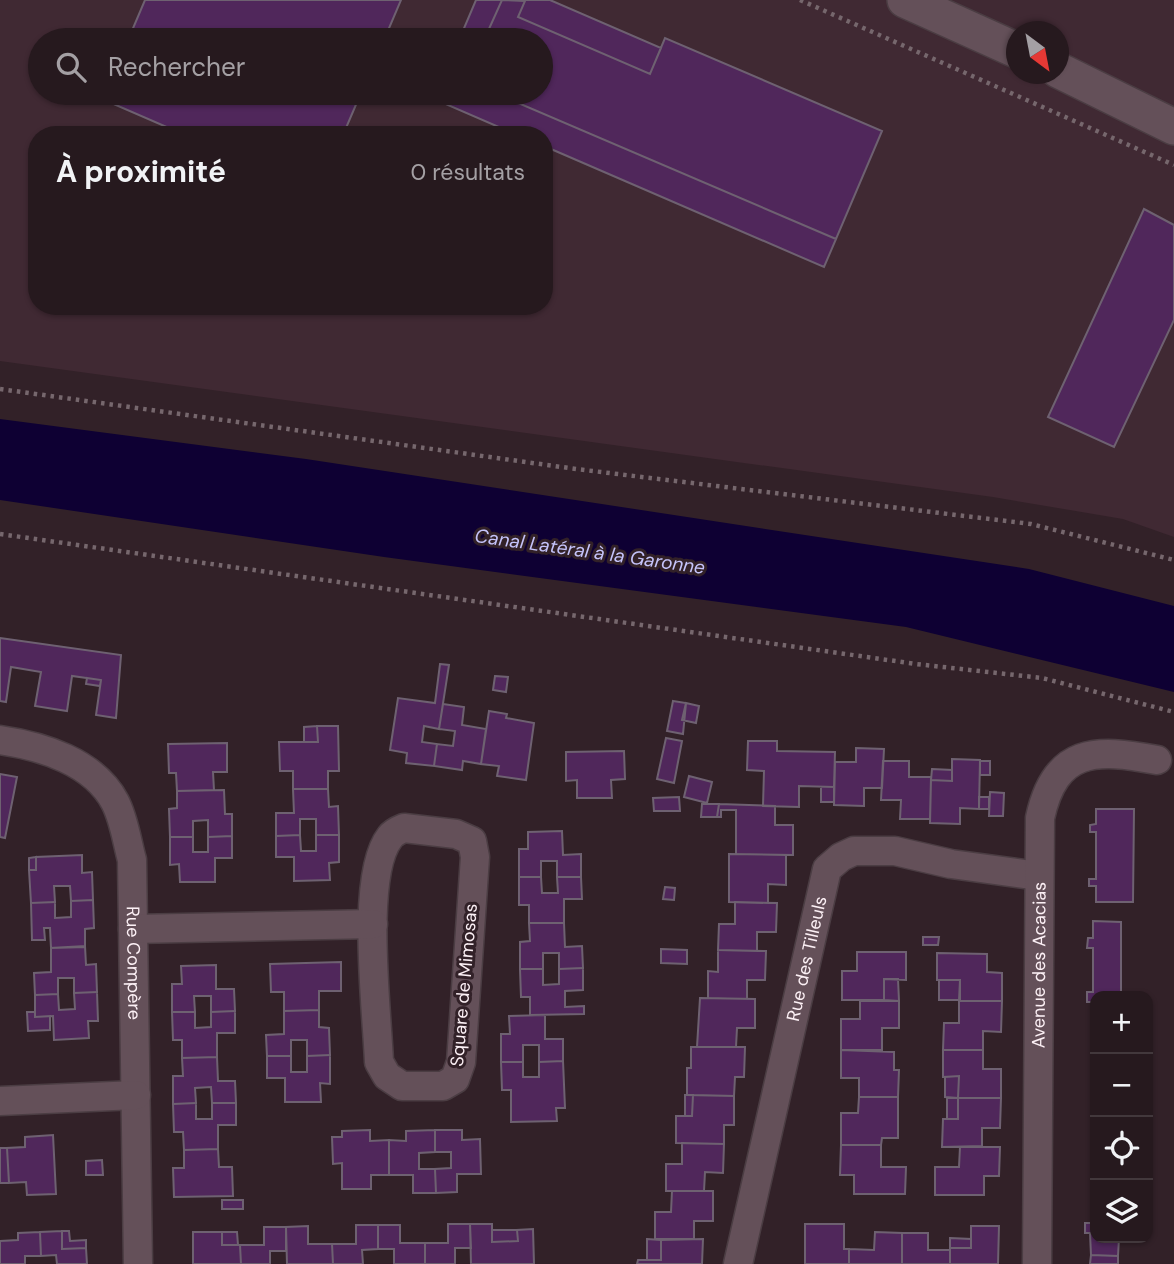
<!DOCTYPE html>
<html lang="fr">
<head>
<meta charset="utf-8">
<style>
	body { margin:0; font-family:"DM Sans",sans-serif; background:#2e2227; color:#f1f3f6 }
	.controls { position:absolute; right:21px; bottom:21px; display:grid; overflow:hidden; border-radius:14px; box-shadow:0 2px 5px #0004 }
	.controls button { width:63px; height:63px; display:grid; place-items:center; padding:0; border:0; border-bottom:2px solid #42383c; background:#26191e; color:#f1f3f6; font:35px sans-serif }
	.compass { position:absolute; left:1006px; top:21px; width:63px; height:63px; border-radius:50%; background:#26191e; box-shadow:0 2px 5px #0004; rotate:148deg }
	.list { margin:0; padding:0; list-style:none }
	h2 { display:flex; justify-content:space-between; align-items:center; height:91px; margin:0; padding:0 28px; font-size:30px }
	h2 small { font-size:23px; font-weight:400; color:#a4a0a4 }
	.icon { flex:none; width:38px; height:38px; fill:none; stroke:currentColor; stroke-width:2; stroke-linecap:round; stroke-linejoin:round }
	.map { position:relative; flex:none; width:1174px; height:1264px; overflow:hidden }
	.search { position:absolute; background:#26191e; box-shadow:0 2px 5px #0004; left:28px; top:28px; width:525px; height:77px; display:flex; align-items:center; gap:18px; box-sizing:border-box; padding:0 24px; border-radius:38px; color:#a4a0a4; font-size:26px }
	.panel { position:absolute; background:#26191e; box-shadow:0 2px 5px #0004; left:28px; top:126px; width:525px; height:189px; border-radius:28px }
	.map>svg:first-child { display:block }
	.built { fill:#402933; fill-rule:evenodd }
	.water { fill:#0e0033 }
	.building { fill:#50275b; stroke:#6e6171; stroke-width:2 }
	.lines { fill:none; stroke-linecap:round; stroke-linejoin:round }
	.minor-casing { stroke:#4b3d43; stroke-width:31 }
	.tertiary-casing { stroke:#4b3d43; stroke-width:38 }
	.path { stroke:#76676d; stroke-width:4.5; stroke-dasharray:3.5 5; stroke-linecap:butt }
	.minor { stroke:#645059; stroke-width:28 }
	.tertiary { stroke:#645059; stroke-width:35 }
	.labels { text-anchor:middle; stroke-width:6; stroke-linejoin:round; paint-order:stroke }
	.street-label { font-size:18px; fill:#fcf0f5; stroke:#322128 }
	.water-label { font-size:19px; font-style:italic; fill:#c5c3fa; stroke:#322128 }
</style>
</head>
<body>
<div class="map">
<svg width="1174" height="1264" viewBox="0 0 1174 1264">
	<rect width="100%" height="100%" fill="#322128"/>
	<path class="built" d="M0 0H1174V537L1123 519 993 497 0 361ZM1016 32H1058V74H1016ZM40 40H541V93H40ZM37 135H544V306H37Z"/>
	<path class="water" d="M0 419 306 459 1029 569 1174 606V692L906 627 384 557 0 500Z"/>
	<path class="building" d="M145 0H401L384 40H128Z
		M476 0H502L484 40H459Z
		M502 0 525 1 518 17 650 74 665 38 882 131 836 239 495 93H541V40H484Z
		M523 0H550L661 48 650 74 518 17 525 1Z
		M105 93H361L343 135H185L102 99Z
		M436 93H495L836 239 824 267 544 146V135H517L434 99Z
		M1144 209 1174 225V320L1114 447 1048 417Z
		M0 638 121 655 116 718 96 715 101 680 72 676 67 711 35 706 41 672 11 667 6 702 0 701Z
		M440 664 449 665 439 729 424 726 422 742 437 744 434 766 406 763 407 753 390 750 398 698 435 703Z
		M495 676 508 677 506 692 493 690Z
		M87 678 101 680 100 686 86 684Z
		M673 701 686 703 683 734 667 731Z
		M686 703 699 706 696 723 682 720Z
		M443 704 464 707 462 725 486 729 481 764 463 761 462 770 434 766 437 744 453 746 455 731 439 729Z
		M489 711 507 714 506 718 534 723 526 780 497 776 499 766 481 764Z
		M317 726H338L339 771H328V789H293V771H280L279 742H318Z
		M317 726 318 742H304V727Z
		M666 738 682 741 674 783 657 779Z
		M748 741H777V751L835 752 834 787 799 786V807L763 806 764 771 747 770Z
		M227 743V772H213L214 790 177 791 176 773H169L168 744Z
		M856 748 884 749 882 788H864V806L834 805 835 762H856Z
		M624 751 625 779 611 780 612 798H577V780L566 781V752Z
		M952 759 980 760 979 809 960 808V824L930 823 931 780 952 781Z
		M883 761H909V777H931L930 819H900L901 800H881Z
		M980 761H990V775H980Z
		M932 769 952 770V781L931 780Z
		M0 774 17 777 5 838 0 837Z
		M689 776 712 782 707 803 684 797Z
		M821 787H834V802H821Z
		M293 789H328L329 807 338 806 339 835H316V819H300V835L276 836V813H294Z
		M224 790 225 814H232V836L208 837V820L193 821V837H170L169 809 177 808V791Z
		M990 792 1004 793 1003 816H989Z
		M679 797 680 811H654L653 798Z
		M979 797H989V809H979Z
		M702 804H719L717 817H701Z
		M719 804 775 806V825H793V855L736 854V810H721V817H717Z
		M1096 809H1134L1133 902H1096V886H1089V879H1096V832H1090V825L1096 824Z
		M562 831 563 855 581 854V877H557V861H541V877H519V849H528V832Z
		M300 835 301 851H316V835H339V862L329 863 330 880 294 881V857H276V836Z
		M232 836V858H215V882H180L179 864 170 865V837H193V852H208V837Z
		M729 854 786 855V885L768 884V903L729 902Z
		M82 855V873L92 872 93 900 71 901 70 886H54L55 902 31 903 29 870H36V857Z
		M36 857V870H29V858Z
		M519 877H541L542 893H558L557 877H581L582 899H564V923H529V905H519Z
		M665 887 675 888 674 900 663 899Z
		M93 900 94 928 85 929V947L51 948 50 928H44L45 940H32L31 903 55 902V918L71 917V901Z
		M735 902 777 903 776 932H757V951L718 950 719 924H735Z
		M1093 921 1121 922V996H1095V1018H1093V1002H1087V992H1093V948H1087L1088 938H1093Z
		M529 923H564L565 947 582 946 583 968 559 969V953H543V969H520V942L530 941Z
		M923 937H939L938 945H923Z
		M85 946 86 965 96 964 97 992 74 993V978H58V994L35 995 34 973 51 972V948Z
		M661 949 687 950V964L661 963Z
		M718 950 766 951 765 980H747V999L708 998V971L718 972Z
		M857 952H906V980L884 979V1000H842V971H857Z
		M937 953 987 954V972L1002 973V1001H959L960 980H937Z
		M341 962V991H319V1010L284 1011V992H271L270 964Z
		M216 965V989H234L235 1011 211 1012V996H194L195 1012H172V984H182L181 966Z
		M583 968V990L565 991V1007L584 1006V1014L530 1015V997H521L520 969H543V985L559 984V969Z
		M884 979H898L899 1001 884 1000Z
		M939 980H960V1000H939Z
		M97 992 98 1021H88L89 1038 54 1040 53 1016 35 1017V995L58 994 59 1010 75 1009 74 993Z
		M700 998 755 999V1028H737L736 1047H697Z
		M860 1001H899V1028H882V1050H841V1019H860Z
		M959 1001H1002L1001 1032 983 1031V1050H943L944 1023H959Z
		M319 1010V1027L329 1028 330 1055 307 1056V1040H291V1056H267L266 1035 284 1034V1011Z
		M235 1011V1033H217V1057L182 1058V1040H173L172 1012H195V1028L211 1027V1012Z
		M27 1012H35V1017L50 1016V1030L28 1031Z
		M545 1015V1039H563V1061L539 1062V1045H523V1062H501V1034H510L509 1016Z
		M691 1047H745L744 1077H735L734 1096 687 1095V1068H691Z
		M841 1050 894 1052V1070H899L898 1097H859V1078H841Z
		M943 1050H983V1069H1001V1098H958L959 1076 943 1077Z
		M330 1055V1084L320 1083 321 1102H285V1078H267V1056H291V1072H307V1056Z
		M217 1057 218 1081H235L236 1103H212L211 1087 195 1088 196 1103 173 1104V1076H183L182 1058Z
		M563 1061 565 1108H556L557 1121 511 1122V1090H502L501 1062H523V1077H539V1062Z
		M959 1076 958 1098 945 1097V1077Z
		M685 1095H693L692 1116H685Z
		M693 1095 734 1096V1125H724V1144L676 1143V1116H692Z
		M859 1097H898V1138H882L881 1145H841V1113H858Z
		M947 1098H958V1119H947Z
		M958 1098H1001L1000 1128H982V1146L942 1147 943 1119H958Z
		M196 1103V1119H212V1103H236V1125H218V1149L184 1150 183 1132H174L173 1104Z
		M370 1130V1141L389 1140V1175H371V1189H342V1163L333 1164 332 1137H342V1131Z
		M435 1130V1152L419 1153V1169H435L436 1193H413V1175H389V1140L406 1141V1131Z
		M435 1130H462V1140L480 1139 481 1174H457V1192L436 1193 435 1169 451 1168V1152H435Z
		M53 1135 56 1194 27 1195 26 1182 9 1183 7 1148 25 1147V1137Z
		M682 1143 724 1144 723 1173 705 1172 704 1191H666V1164H682Z
		M841 1145H881V1167H906L905 1194H854V1175H840Z
		M960 1147H1000L999 1176H984V1195H935V1167H959Z
		M0 1148H7L9 1183H0Z
		M218 1149 219 1167H232L233 1196 174 1197 173 1168H184V1150Z
		M102 1160 103 1175H86V1161Z
		M672 1191H713V1221H694V1239H655V1212H671Z
		M222 1200H243V1209H222Z
		M1091 1207H1095V1238H1119L1118 1256 1091 1255 1090 1233H1085V1223H1091Z
		M448 1224H470L471 1248H455V1264H425V1243H448Z
		M470 1224H492V1242L518 1241 517 1230 533 1229 534 1264H471Z
		M805 1224H844V1249H849V1264H805Z
		M356 1225H378V1249L362 1250 363 1264H333L332 1244H356Z
		M378 1225H400V1243H425V1264H394V1249H378Z
		M308 1226V1244H332L333 1264H287L286 1227Z
		M971 1226H999L998 1264H950V1248H971Z
		M264 1227H286V1251H270V1264H241L240 1245H264Z
		M492 1230H517L518 1241 492 1242Z
		M62 1231V1249L86 1248 87 1264H57L56 1255 41 1256 40 1232Z
		M62 1231H69L70 1241 86 1240V1248L62 1249Z
		M40 1232 41 1256H25V1264H0V1241L18 1240V1233Z
		M193 1232H222V1245H240L241 1264H193Z
		M222 1232H237L238 1245H222Z
		M875 1232 902 1233V1264H849V1249L874 1250Z
		M902 1233H928V1250H950V1264H902Z
		M950 1238 971 1239V1248H950Z
		M647 1239 661 1240V1260H647Z
		M703 1239 702 1264H637L638 1260H661V1240Z
		M1091 1255 1118 1256V1264H1090Z"/>
	<g class="lines">
		<defs>
			<g id="minor">
				<path id="s1" d="M0 740C42 746 94 762 115 802 124 819 127 842 132 860L138 1264"/>
				<path d="M404 828 456 834 472 841 475 857 461 1062 455 1079 443 1086H402L387 1076 379 1062C377 1011 360 875 390 837 393 833 399 830 404 828Z"/>
				<path d="M133 929 373 924"/>
				<path d="M0 1101 136 1095"/>
				<path id="s2" d="M738 1264 827 869 841 857 854 851H895L951 864 1039 876"/>
				<path id="s3" d="M1037 1264 1040 818C1055 748 1095 748 1157 760"/>
			</g>
			<path id="tertiary" d="M905 0 1016 50
				M1058 70 1174 127"/>
		</defs>
		<use href="#minor" class="minor-casing"/>
		<use href="#tertiary" class="tertiary-casing"/>
		<path class="path" d="M800 0 1174 165
			M0 389 576 469 1031 524 1174 560
			M0 534 916 664 1042 678 1174 712"/>
		<use href="#minor" class="minor"/>
		<use href="#tertiary" class="tertiary"/>
	</g>
	<g class="labels">
		<g class="street-label">
			<text dy="6" stroke="none"><textPath href="#s2" startOffset="313">Rue des Tilleuls</textPath></text>
			<text dy="6" stroke="none"><textPath href="#s1" startOffset="299">Rue Compère</textPath></text>
			<text dy="6" stroke="none"><textPath href="#s3" startOffset="299">Avenue des Acacias</textPath></text>
			<text transform="translate(464 985) rotate(-85)" y="6">Square de Mimosas</text>
		</g>
		<g class="water-label">
			<text transform="translate(590 551) rotate(8)" y="7">Canal Latéral à la Garonne</text>
		</g>
	</g>
</svg>
<div class="controls">
<button>+</button>
<button>−</button>
<button><svg class="icon" aria-label="locate" viewBox="0 0 24 24"><circle cx="12" cy="12" r="6"/><path d="M12 2v4M12 18v4M2 12h4M18 12h4"/></svg></button>
<button><svg class="icon" aria-label="layers" viewBox="0 0 24 24"><path d="M12 4l9 5-9 5-9-5zM3 14l9 5 9-5"/></svg></button>
</div>
<svg class="compass" viewBox="-18 -18 36 36"><path d="M0-13l5 13h-10z" fill="#e53935"/><path d="M0 13l5-13h-10z" fill="#a4a0a4"/></svg>
<div class="search"><svg class="icon" aria-label="search" viewBox="0 0 24 24"><circle cx="10" cy="10" r="6"/><path d="M15 15l6 6"/></svg>Rechercher</div>
<section class="panel">
<h2>À proximité<small>0 résultats</small></h2>
<ul class="list">
</ul>
</section>
</div>
</body>
</html>
